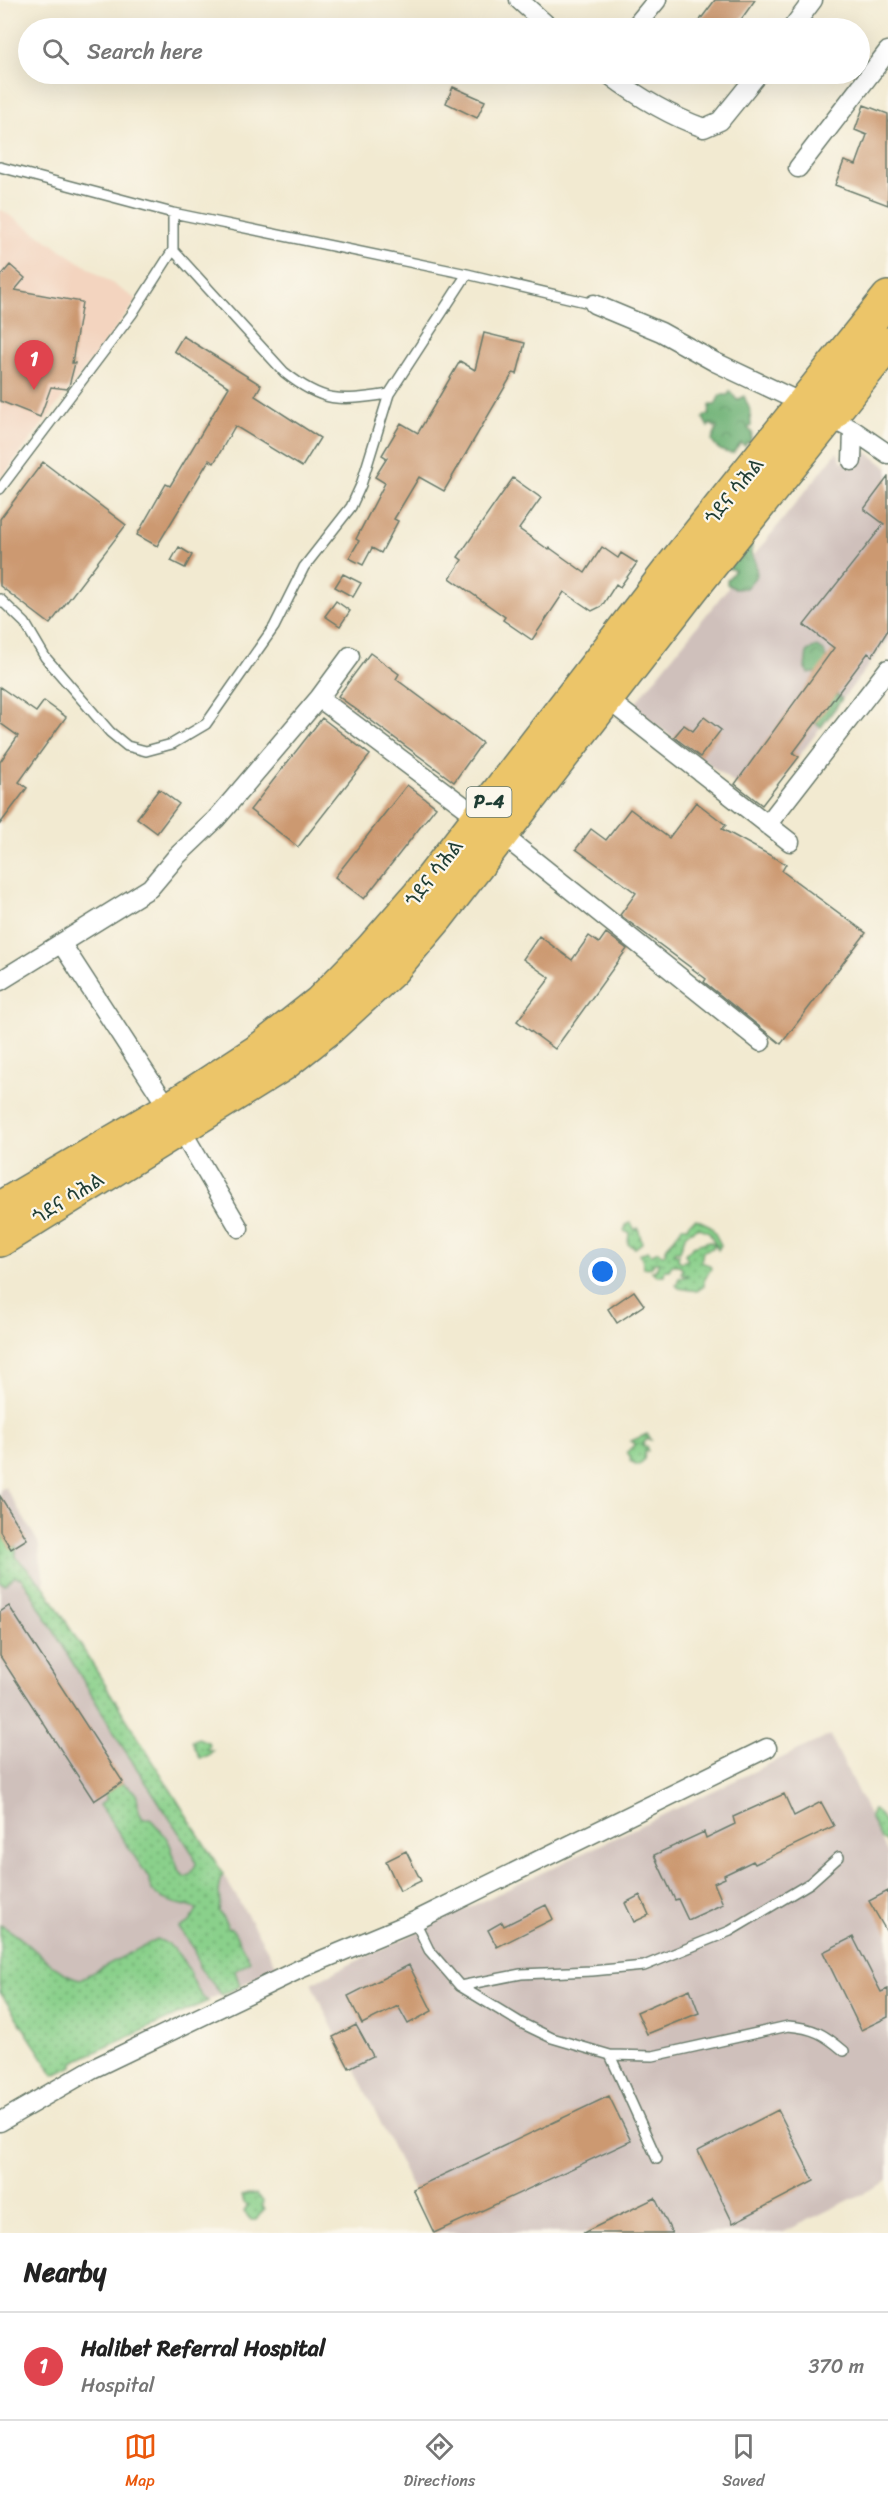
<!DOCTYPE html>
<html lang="en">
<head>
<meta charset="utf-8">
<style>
	body { margin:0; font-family:Sriracha,"Noto Sans Ethiopic",sans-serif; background:#f2f2f2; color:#222 }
	.you { position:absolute; left:603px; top:1272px; width:21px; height:21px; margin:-15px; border:4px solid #fff; border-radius:50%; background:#1a73e8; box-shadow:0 0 0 9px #1a73e833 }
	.badge { display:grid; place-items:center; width:39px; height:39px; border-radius:50%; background:#ea580c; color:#fff; font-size:20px; font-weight:700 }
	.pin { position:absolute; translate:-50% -50px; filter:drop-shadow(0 2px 3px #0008) }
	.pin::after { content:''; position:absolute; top:32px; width:21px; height:18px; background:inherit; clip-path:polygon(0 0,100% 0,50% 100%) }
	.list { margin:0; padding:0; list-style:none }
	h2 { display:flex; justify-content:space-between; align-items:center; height:78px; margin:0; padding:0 24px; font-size:26px }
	h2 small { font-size:20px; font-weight:400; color:#767676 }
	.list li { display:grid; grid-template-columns:39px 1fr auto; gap:18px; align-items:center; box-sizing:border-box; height:108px; padding:0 24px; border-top:2px solid #e0e0e0 }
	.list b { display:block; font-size:22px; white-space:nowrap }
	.list p { margin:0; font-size:20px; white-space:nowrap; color:#767676 }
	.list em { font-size:20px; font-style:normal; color:#767676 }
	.icon { flex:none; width:33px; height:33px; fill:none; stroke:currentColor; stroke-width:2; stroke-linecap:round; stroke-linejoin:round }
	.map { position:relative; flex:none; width:888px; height:2233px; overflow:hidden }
	.search { position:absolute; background:#fff; box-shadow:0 6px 24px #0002; left:18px; right:18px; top:18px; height:66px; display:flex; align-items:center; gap:15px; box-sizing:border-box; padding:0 21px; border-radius:33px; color:#767676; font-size:22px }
	.sheet { height:186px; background:#fff }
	nav { display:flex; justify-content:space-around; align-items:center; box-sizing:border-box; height:84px; border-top:2px solid #e0e0e0; background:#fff; font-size:16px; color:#767676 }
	nav a { display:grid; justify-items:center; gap:3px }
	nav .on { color:#ea580c }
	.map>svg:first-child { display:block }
	.built { fill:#f3d4bf }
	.industrial { fill:#cfc0bb }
	.grass { fill:url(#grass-dots); stroke:#548660; stroke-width:1.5 }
	.forest { fill:url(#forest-crowns); stroke:#477856; stroke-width:1.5 }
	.building { fill:#cc9971 }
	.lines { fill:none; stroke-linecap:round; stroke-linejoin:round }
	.lane-casing { stroke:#697a6b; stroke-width:12 }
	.street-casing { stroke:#697a6b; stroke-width:21 }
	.highway-casing { stroke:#697a6b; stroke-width:36 }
	.lane { stroke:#fff; stroke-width:9 }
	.street { stroke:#fff; stroke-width:18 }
	.highway { stroke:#ecc569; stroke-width:33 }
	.labels { text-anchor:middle; stroke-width:4.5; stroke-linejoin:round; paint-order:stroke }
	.shield { fill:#fbf7ec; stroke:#61756b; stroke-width:1.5 }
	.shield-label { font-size:18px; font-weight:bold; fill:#1f3d34 }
	.street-label { font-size:20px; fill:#1f3d34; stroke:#fbf7ec }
</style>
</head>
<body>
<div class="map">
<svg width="888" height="2233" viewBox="0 0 888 2233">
	<defs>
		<pattern id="grass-dots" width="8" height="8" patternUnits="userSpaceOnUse" patternTransform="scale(1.5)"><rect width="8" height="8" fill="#8ad08b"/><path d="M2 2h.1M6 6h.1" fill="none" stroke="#70aa72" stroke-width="1.8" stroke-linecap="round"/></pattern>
		<pattern id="forest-crowns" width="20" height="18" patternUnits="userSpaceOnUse" patternTransform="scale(1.5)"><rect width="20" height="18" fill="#6fb277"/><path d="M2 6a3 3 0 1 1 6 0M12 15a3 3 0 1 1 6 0" fill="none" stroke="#5b9262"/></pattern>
	</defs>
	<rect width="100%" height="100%" fill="#fbf7ec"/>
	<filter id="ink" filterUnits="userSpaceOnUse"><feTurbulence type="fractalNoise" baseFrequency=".0167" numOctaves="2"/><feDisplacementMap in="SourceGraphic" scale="12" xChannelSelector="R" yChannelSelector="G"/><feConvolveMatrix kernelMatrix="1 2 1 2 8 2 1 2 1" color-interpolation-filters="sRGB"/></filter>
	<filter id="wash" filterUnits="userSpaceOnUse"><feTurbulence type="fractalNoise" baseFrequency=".008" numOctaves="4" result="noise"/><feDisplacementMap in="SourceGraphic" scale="24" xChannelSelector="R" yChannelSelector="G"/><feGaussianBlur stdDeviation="1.35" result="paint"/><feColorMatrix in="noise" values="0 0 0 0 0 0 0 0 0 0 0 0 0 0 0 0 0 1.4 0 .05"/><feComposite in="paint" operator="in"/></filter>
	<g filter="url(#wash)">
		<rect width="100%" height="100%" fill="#f2ead1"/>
		<path class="built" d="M0 209 137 300 0 480Z"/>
		<path class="industrial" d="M837 452 842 462 861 460 867 452 888 468V640L762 804 647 718 636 708 637 701Z
			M5 1487 38 1542 45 1588 223 1874 278 1968 73 2062V2066L54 2075 0 1992V1490Z
			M830 1735 888 1854V2181L782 2233H434L353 2066 349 2068 333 2037 336 2035 311 1983Z"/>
		<path class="grass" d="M696 1219 711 1226 721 1245 718 1250 709 1232 698 1227 686 1234 680 1251H675L674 1254H679L678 1259 681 1262 688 1260 685 1254 693 1246 709 1241 714 1244 713 1248 703 1251 701 1262 709 1265 711 1268 704 1281V1286L697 1291 679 1288 676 1285 679 1278 688 1276 681 1273 683 1270 679 1265H672L669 1270H665L664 1275 657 1276 652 1271H655L659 1262H654L652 1267 644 1268 642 1257 639 1254 648 1251 651 1255 658 1251 662 1255 665 1254C666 1242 677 1238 682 1227H687L689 1223Z
			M631 1223 635 1230 638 1228 642 1243 635 1248 628 1244 629 1233 624 1231 626 1225Z
			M647 1434 651 1440 647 1439 642 1445 648 1448V1451H645L644 1460 638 1465 630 1461 631 1458 627 1452 636 1444 631 1441Z
			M0 1531 16 1546V1557L45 1588 223 1874C215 1884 222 1898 219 1911L229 1929 232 1928 250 1961 235 1971 240 1986 222 1995 199 1967 195 1950 179 1928 190 1922 197 1909C180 1903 148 1902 149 1878L100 1805 107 1799 104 1794 121 1783C148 1796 131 1802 143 1819L150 1818C155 1825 162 1831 166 1837 175 1849 173 1868 185 1877L190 1875 196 1864 193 1854 122 1746 26 1584 21 1578 14 1577 5 1585 0 1582Z
			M198 1738 208 1742 210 1746 206 1749 213 1750 207 1757 200 1758 192 1741Z
			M873 1809C887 1817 888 1832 888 1846L887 1841 881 1839 870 1817Z
			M0 1925C30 1939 48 1971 80 1979L157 1939C192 1951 191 1994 208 2001L73 2062V2066L54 2075 0 1992Z
			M248 2194 256 2195 263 2201 262 2206 264 2209 256 2220H251L244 2212 248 2205 244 2203 242 2196Z"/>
		<path class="forest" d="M730 391 737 400 744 396 750 410 751 426 748 428 752 433 750 443 747 442 745 446 741 443 733 453C725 454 715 448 712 441L717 428 710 424 708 427 703 418 705 415H709L710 405H715L720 395H728Z
			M748 545 752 546 751 554 755 560 757 575 746 588 735 589 727 584V580L735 570 727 568Z
			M816 647 824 651 828 665 819 673H808L805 668 807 651Z
			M835 692 842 699 821 727 817 725 815 718Z"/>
		<g id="blocks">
			<path class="building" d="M715 0H755L735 28H694Z
				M453 87 485 101 477 118 446 103Z
				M864 105 888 114V205L835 185 844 161 856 165 867 135 855 130Z
				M10 265 25 278 15 290 82 302 72 363H75L69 386 67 389 51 387 40 417 0 401V277Z
				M484 333 525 343 517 374 513 373 444 491 419 477 394 519 398 521 381 553 372 548 363 565 349 558 359 541 356 539 385 483 375 477 387 458 382 455 401 423 418 433 460 361 475 370Z
				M183 336 261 385 255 396 320 438 302 467 235 426 214 463 209 460 157 546 137 535 166 484 170 486 229 387 174 351Z
				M43 462 126 525 50 624 0 586V519Z
				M888 477V630L872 656 868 653 793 753 799 757 762 805 735 784 834 648 804 625 884 524 864 509Z
				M513 478 541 498 519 529 549 550 550 548 585 573 602 547 618 558 621 553 637 563 620 587 616 584 602 606 592 611 564 592 532 640 503 620 505 617 450 578 462 560 458 557Z
				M179 547 192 555 185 568 171 561Z
				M343 574 361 583 353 597 335 587Z
				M336 601 350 611 340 626 325 616Z
				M370 653 399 674 396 679 482 743 454 782 338 696Z
				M0 687 36 712 44 701 66 717 19 782 27 788 0 824V762L18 736 0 723Z
				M704 717 721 730 700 757 674 737 684 725 693 731Z
				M322 718 370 755 298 847 250 810Z
				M407 785 436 807 364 899 335 877Z
				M159 789 179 804 157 833 137 818Z
				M696 802 726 825 722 829 786 864 782 871 866 933 781 1044 704 982 706 979 620 915 636 893 576 849 591 829 606 840 630 809 669 838Z
				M606 933 627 949 555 1049 517 1021 550 978 523 959 539 936 572 960 589 936 599 943Z
				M634 1291 644 1305 617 1323 608 1309Z
				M0 1496 27 1539 11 1549 0 1531Z
				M9 1606 123 1782 94 1801 0 1656V1612Z
				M784 1794 794 1816 821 1802 834 1826 755 1864 753 1861 724 1875 725 1878 714 1883 723 1904 688 1920 678 1899 675 1900 654 1855 704 1832 706 1838 735 1824 733 1817Z
				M406 1851 421 1881 400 1891 386 1861Z
				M888 1891V1934L869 1901Z
				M640 1895 649 1915 634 1922 625 1903Z
				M546 1905 553 1919 497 1947 488 1930 502 1922 504 1926Z
				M853 1937 881 1992 888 1989V2017L861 2030 823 1952Z
				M409 1965 432 2011 408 2024 398 2006 362 2024 348 1996Z
				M690 1989 699 2013 647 2034 637 2012Z
				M356 2025 373 2056 349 2068 333 2037Z
				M609 2096 631 2141 434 2233 413 2189Z
				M778 2110 814 2181 733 2223 698 2151Z
				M655 2198 672 2233H583Z"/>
		</g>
	</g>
	<g filter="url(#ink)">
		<use href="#blocks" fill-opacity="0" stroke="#697a6b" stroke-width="1.5"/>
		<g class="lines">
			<defs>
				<path id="lane" d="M0 167 173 213 467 274 594 304
					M173 250V213
					M0 489 132 314 173 250 284 372C324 404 340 401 389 394
					M0 599 25 623 45 657 110 732 127 746 146 751 172 744 206 724 274 627 304 567 351 507 361 485 389 394 467 274
					M415 1921 429 1950 460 1986 521 2023 552 2038 610 2055 653 2056 788 2026C814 2028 824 2034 844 2051
					M460 1986 521 1974 592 1971 644 1966 730 1931 810 1883 839 1857
					M610 2055 657 2159"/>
				<path id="street" d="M519 0 550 28
					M634 28 657 0
					M792 28 813 0
					M608 74C637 96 670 116 704 128L720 121 758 74
					M798 168 888 51
					M594 304 661 332 715 362 804 404 853 430 888 454
					M852 461 853 430
					M319 698 501 834 761 1042
					M607 699 790 842
					M767 825 888 669
					M61 943 169 1109 239 1228
					M0 981 150 888 177 856 216 819 319 698 350 656
					M0 2122 92 2069 300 1969 415 1921 767 1748"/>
				<path id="highway" d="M0 1208 169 1109 258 1051 319 1003 371 950 419 895 672 567 888 298
					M0 1240 282 1065 329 1028 392 970 438 916 694 586 888 344"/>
			</defs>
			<use href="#lane" class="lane-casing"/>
			<use href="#street" class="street-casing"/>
			<use href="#highway" class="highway-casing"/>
			<use href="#lane" class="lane"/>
			<use href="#street" class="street"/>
			<use href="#highway" class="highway"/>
		</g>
	</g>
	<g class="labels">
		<rect class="shield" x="466.5" y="787" width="45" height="30" rx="4.5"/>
		<g class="shield-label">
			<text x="489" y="808">P-4</text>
		</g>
		<g class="street-label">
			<text transform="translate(734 491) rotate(-51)" y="7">ጎደና ሳሕል</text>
			<text transform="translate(434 873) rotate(-52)" y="7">ጎደና ሳሕል</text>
			<text transform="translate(68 1198) rotate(-32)" y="7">ጎደና ሳሕል</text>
		</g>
	</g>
</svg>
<div class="you"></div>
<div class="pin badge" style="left:34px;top:390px;background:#e0444e">1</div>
<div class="search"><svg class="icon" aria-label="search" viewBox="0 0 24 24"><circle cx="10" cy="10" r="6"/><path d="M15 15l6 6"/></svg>Search here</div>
</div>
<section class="sheet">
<h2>Nearby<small></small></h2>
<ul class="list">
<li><span class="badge" style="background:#e0444e">1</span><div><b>Halibet Referral Hospital</b><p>Hospital</p></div><em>370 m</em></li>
</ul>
</section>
<nav>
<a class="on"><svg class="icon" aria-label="map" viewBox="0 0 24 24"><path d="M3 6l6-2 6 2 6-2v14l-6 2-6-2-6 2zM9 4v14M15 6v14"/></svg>Map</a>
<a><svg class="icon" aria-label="directions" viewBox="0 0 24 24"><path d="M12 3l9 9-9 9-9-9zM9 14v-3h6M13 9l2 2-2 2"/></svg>Directions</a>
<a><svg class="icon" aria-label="saved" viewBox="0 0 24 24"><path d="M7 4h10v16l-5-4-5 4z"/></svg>Saved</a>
</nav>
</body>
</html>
